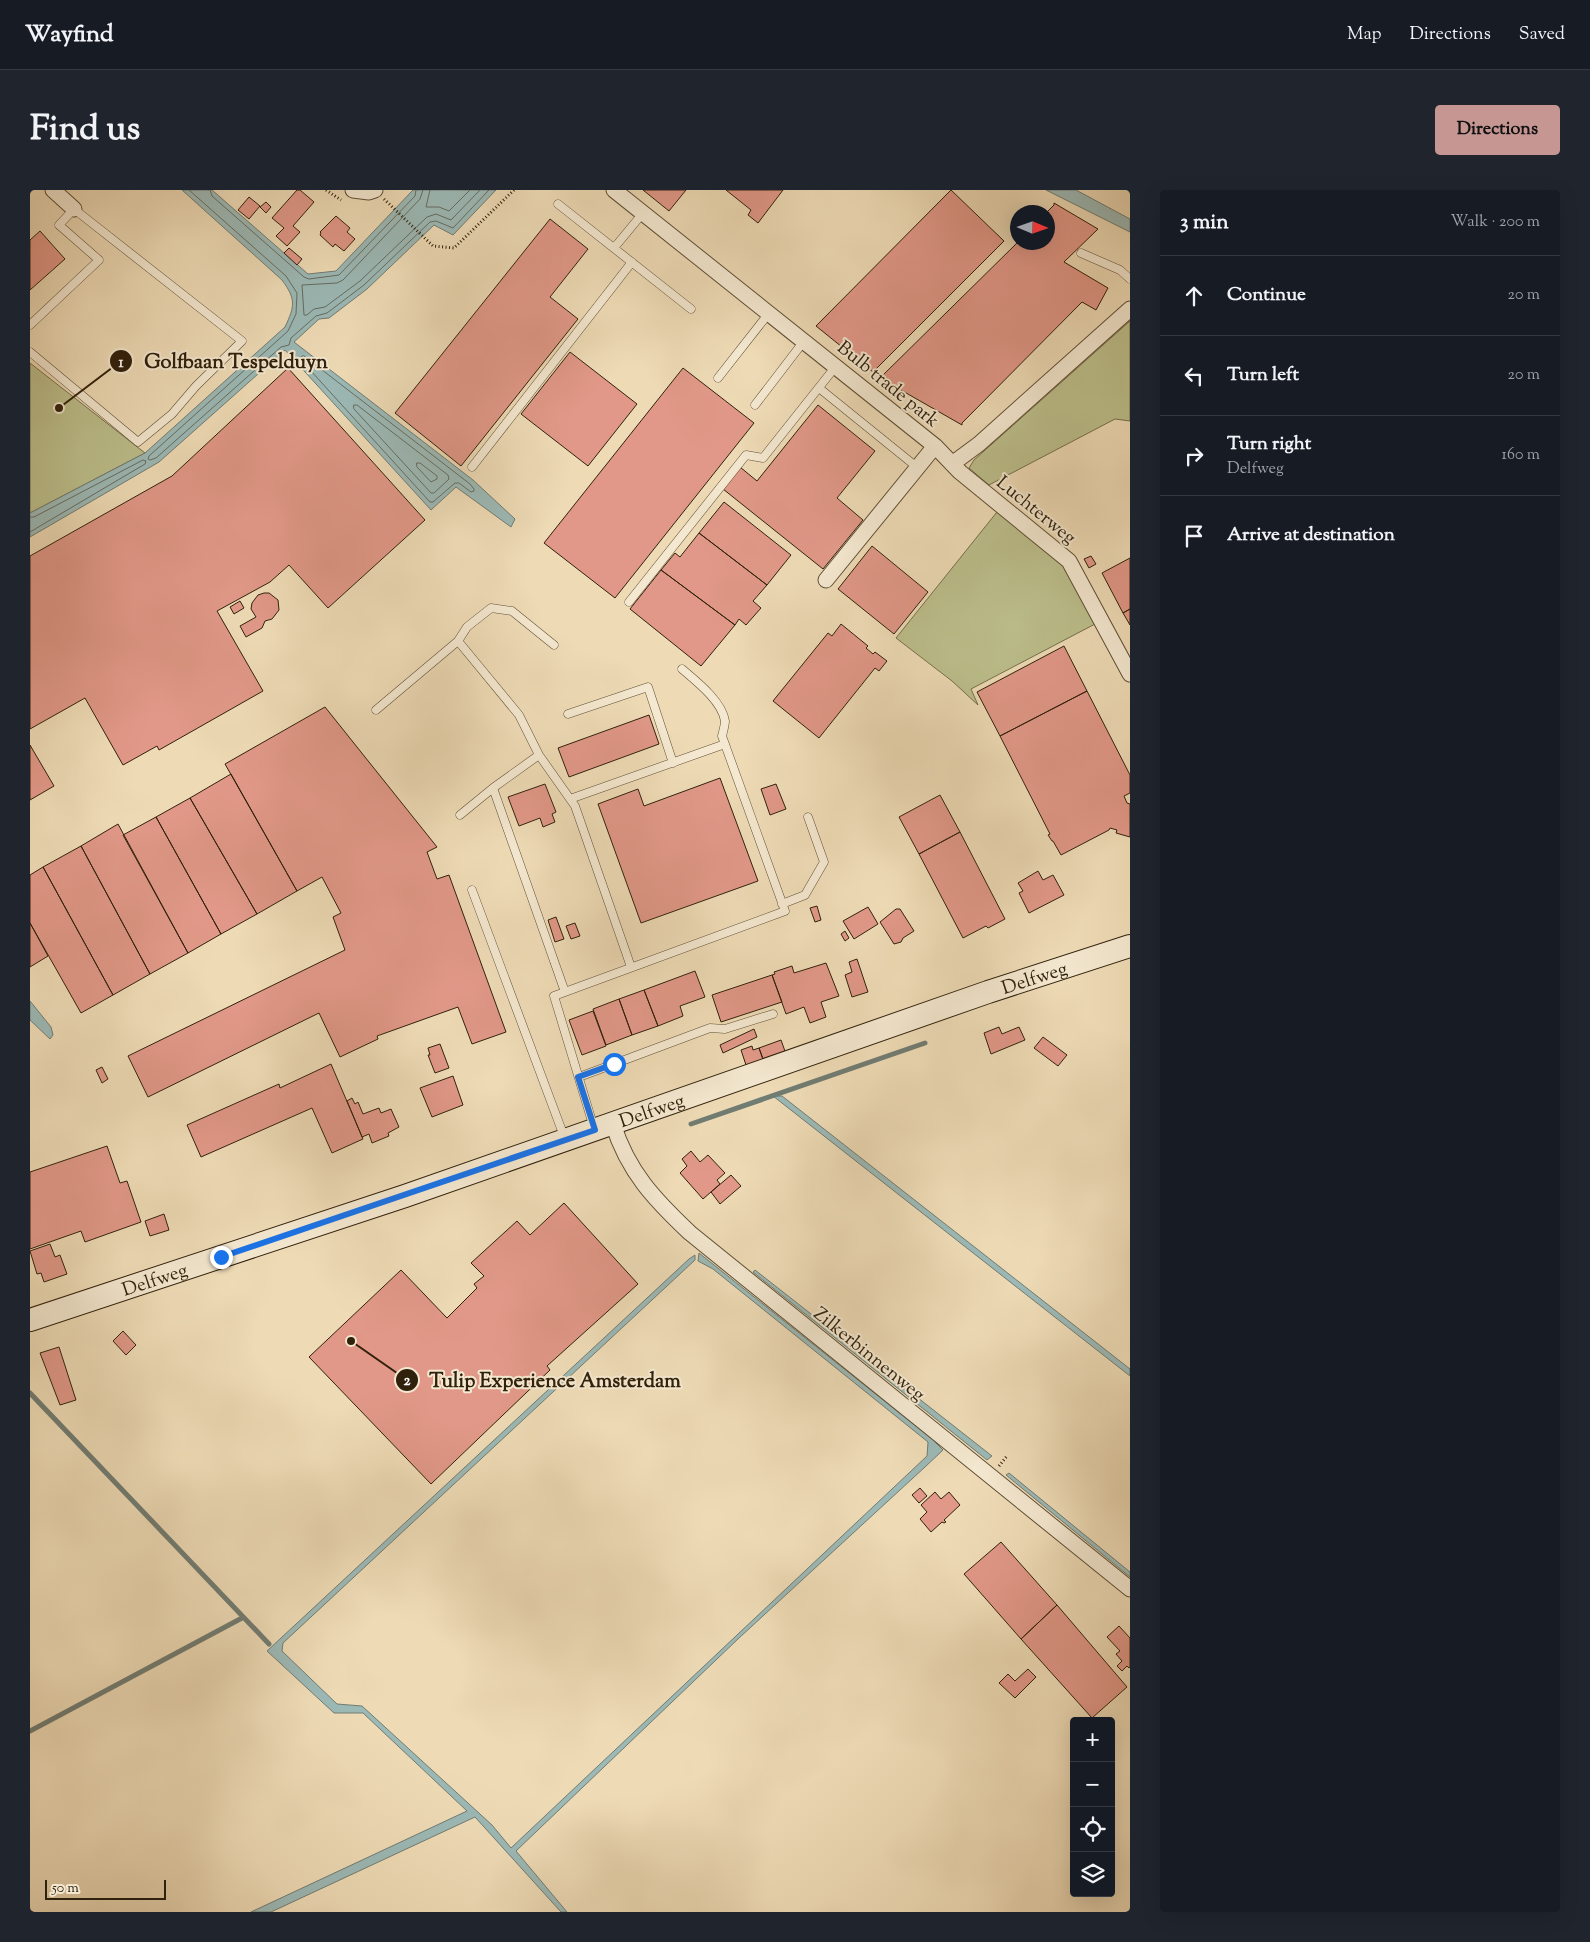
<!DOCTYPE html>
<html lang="en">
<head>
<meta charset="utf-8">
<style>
	body { margin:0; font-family:"Sorts Mill Goudy",serif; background:#20242c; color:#f1f3f6 }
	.controls { position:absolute; right:15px; bottom:15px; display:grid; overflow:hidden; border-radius:5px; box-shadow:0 5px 20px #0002 }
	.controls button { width:45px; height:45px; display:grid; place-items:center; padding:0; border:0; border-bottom:1px solid #363941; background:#171b24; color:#f1f3f6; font:25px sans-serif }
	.compass { position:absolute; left:980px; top:15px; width:45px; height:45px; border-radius:50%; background:#171b24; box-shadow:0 5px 20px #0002; rotate:92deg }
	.scale { position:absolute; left:15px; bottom:12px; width:121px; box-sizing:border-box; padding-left:5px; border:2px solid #30210c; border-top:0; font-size:14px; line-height:18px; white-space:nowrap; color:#30210c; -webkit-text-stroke:4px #f4e8d0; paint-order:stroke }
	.stop { position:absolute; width:15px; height:15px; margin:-11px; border:4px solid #1a73e8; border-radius:50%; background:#fff }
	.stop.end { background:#1a73e8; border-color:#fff; box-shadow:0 1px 5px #0008 }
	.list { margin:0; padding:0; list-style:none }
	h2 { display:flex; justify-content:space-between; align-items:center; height:65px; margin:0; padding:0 20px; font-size:21px }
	h2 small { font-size:16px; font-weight:400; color:#9ea1a6 }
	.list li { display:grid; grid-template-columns:32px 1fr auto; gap:15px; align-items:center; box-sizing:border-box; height:80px; padding:0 20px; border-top:1px solid #363941 }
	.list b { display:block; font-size:19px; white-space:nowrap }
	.list p { margin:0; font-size:16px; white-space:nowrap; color:#9ea1a6 }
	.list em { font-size:16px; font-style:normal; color:#9ea1a6 }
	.icon { flex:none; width:28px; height:28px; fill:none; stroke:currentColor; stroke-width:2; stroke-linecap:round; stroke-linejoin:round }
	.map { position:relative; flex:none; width:1100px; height:1722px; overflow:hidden; border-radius:5px }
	header { display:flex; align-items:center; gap:30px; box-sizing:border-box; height:70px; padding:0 25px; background:#171b24; border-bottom:1px solid #363941 }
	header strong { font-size:24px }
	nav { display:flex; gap:28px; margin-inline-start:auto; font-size:18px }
	.intro { display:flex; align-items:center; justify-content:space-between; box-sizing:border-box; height:120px; padding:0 30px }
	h1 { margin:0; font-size:35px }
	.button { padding:12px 22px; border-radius:5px; background:#c59692; color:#111; font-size:18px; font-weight:700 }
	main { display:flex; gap:30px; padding:0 30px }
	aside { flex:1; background:#171b24; border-radius:5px; box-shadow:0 5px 20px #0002 }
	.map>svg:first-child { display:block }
	.green { fill:#bcbf8c; stroke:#76704c }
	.water { fill:#9cb9b6; stroke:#717c72 }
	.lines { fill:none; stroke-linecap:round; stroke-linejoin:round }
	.shore { stroke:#666d61; stroke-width:1 }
	.stream { stroke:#717c72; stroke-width:5 }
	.building { fill:#e19888; stroke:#30210c }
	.lane-casing { stroke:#605036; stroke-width:9 }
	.street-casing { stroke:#605036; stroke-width:17 }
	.secondary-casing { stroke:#30210c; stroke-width:24 }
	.path { stroke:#30210c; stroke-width:3; stroke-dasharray:1 2.5; stroke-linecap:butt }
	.lane { stroke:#f4e8d0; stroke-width:8 }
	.street { stroke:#f4e8d0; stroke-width:15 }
	.secondary { stroke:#f4e8d0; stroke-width:22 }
	.route { stroke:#1a73e8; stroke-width:6 }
	.labels { text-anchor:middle; stroke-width:4; stroke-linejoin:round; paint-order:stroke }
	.street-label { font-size:19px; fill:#30210c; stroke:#f4e8d0 }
	.leader { fill:none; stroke:#30210c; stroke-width:2 }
	.callout-dot { fill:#30210c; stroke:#f4e8d0; stroke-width:2 }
	.mark-label { font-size:15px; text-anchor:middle; font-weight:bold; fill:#fff }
	.callout-label { font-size:20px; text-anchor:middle; font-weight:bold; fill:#30210c; stroke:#f4e8d0; stroke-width:4; stroke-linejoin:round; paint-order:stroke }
</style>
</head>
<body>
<header>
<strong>Wayfind</strong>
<nav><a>Map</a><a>Directions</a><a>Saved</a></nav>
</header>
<div class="intro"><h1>Find us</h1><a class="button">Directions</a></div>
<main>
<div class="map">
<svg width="1100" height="1722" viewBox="0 0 1100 1722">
	<rect width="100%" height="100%" fill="#eedbb6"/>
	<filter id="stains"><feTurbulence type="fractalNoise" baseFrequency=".004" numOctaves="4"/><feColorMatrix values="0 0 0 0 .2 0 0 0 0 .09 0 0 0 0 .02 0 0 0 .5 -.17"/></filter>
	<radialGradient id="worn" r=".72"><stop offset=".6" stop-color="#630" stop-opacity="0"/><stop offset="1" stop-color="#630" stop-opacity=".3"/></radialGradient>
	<path class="green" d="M1100 131V231L1085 229 959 295 939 278 944 270Z
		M0 173 115 263 0 323Z
		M967 322 1035 376 1065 434 941 499 948 515 922 491 866 448Z"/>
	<path class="water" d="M152 0H182L278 84 306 81 383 0H466L423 45 404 35 337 99 299 128 289 129 264 152 443 290 485 329 481 337 426 297 401 320 255 160 129 272 0 347V323L115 263 255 137C265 116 266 109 252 90Z
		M1016 0H1046L1100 29V42Z
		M0 811 21 837 23 845 20 849 0 830Z
		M743 906H752L1100 1179V1186Z
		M669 1063 902 1249 913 1260 895 1277 709 1448 486 1661 537 1722H531L445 1627 241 1722H221L437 1621 333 1523H304L237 1461 659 1069 665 1065V1070L253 1453 252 1461 307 1514 332 1516 462 1635 481 1658 897 1266 898 1252 683 1079 668 1071Z
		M725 1080 962 1266 957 1270 723 1082Z
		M979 1283 1100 1382V1387L976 1285Z"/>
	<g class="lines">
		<path class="shore" d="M159 0 256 86 267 103 266 124 258 141 119 266 118 269 120 270 126 268 251 157 259 155 261 148 286 126 297 123 334 95 400 32 406 31 423 38 459 0
			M180 0 182 6 274 87 279 89 309 85 385 6 386 0
			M393 0 390 9 313 90 307 93 272 95 274 125H277L284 119 295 117 330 91 397 27 406 24 421 30 450 0
			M400 0 396 17H409L419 21 440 0
			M274 166 440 294 444 299V301L441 302 429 293H425L403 312H400L271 170V167Z
			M324 215H327L418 285 419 289 404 303H401L324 219Z
			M387 273H390L407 286V289L401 292 387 277Z
			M0 327H4L113 270 116 271 115 274 0 342"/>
		<path class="stream" d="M661 934 895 853
			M0 1203 239 1454
			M0 1541 212 1428"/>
	</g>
	<path class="building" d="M267 0H270L284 12 263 36 270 42 257 56 246 46 254 38 242 28Z
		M613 0H656L639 21Z
		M696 0H753L728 33 718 25 721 20Z
		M921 0 974 51 843 182 786 136Z
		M219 7 230 16 219 29 208 20Z
		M236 12 241 17 236 23 230 17Z
		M1024 13 1068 39 1034 72 1078 98 1066 120 1052 112 932 233V235L850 188 988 52H1018L1017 22 1024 15Z
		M306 26 320 38 317 42 325 49 314 61 305 54 303 57 290 45 291 43 290 42Z
		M520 29 558 59 520 107 548 129 431 276 365 223Z
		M10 41 35 69 0 100V50Z
		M259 58 272 69 267 75 254 63Z
		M540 162 607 214 558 276 491 224Z
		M258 178 395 330 298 418 259 375 240 392 187 421 233 501 129 560 127 556 93 575 55 508 0 539V366L142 286Z
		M653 178 724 233 585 408 514 353Z
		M788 215 845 261 807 308 833 330 793 379 693 299 710 277 727 291Z
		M694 312 761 365 737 395 669 343Z
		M669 343 737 395 723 411 731 418 716 435 709 429 705 435 631 380 645 363 650 367Z
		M842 356 898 402 864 444 808 399Z
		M1061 366 1066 374 1059 378 1054 369Z
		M1100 368V419L1093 423 1072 383Z
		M631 380 705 435 671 476 600 419Z
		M234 403H239L248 410 249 420 242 429 235 431 232 438 216 447 210 436 226 427 221 419 222 413 228 405Z
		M210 411 214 418 204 424 200 417Z
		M1100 419V435L1093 423Z
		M811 434 838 456 836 458 843 464 845 462 857 471 849 481 845 478 789 548 743 511 798 443 802 446Z
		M1034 456 1057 501 970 546 947 502Z
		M1057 501 1100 585V603L1094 606 1097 613 1100 614V647L1086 643 1087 640 1080 638 1079 640 1031 665 1023 651H1022L1018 645 1020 644 970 546Z
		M295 517 407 657 397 662 407 689 419 685 476 842 442 854 428 817 347 846 348 849 310 867 289 823 118 907 98 866 315 760 303 727 311 723 292 687 267 701 195 574Z
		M619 525 629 554 539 587 528 558Z
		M0 555 24 596 0 610Z
		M201 584 267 701 227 724 160 608Z
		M690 588 728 691 611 733 568 614 608 599 614 616Z
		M515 594 526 622 522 624 525 632 513 637 510 628 489 636 478 607Z
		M746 594 756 619 740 625 731 599Z
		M910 605 930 642 889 664 869 627Z
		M160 608 227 724 191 744 126 627Z
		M126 627 191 744 158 763 93 645Z
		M88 634 158 763 120 784 51 656Z
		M930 642 975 729 958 738 956 736 933 748 889 664Z
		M51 656 120 784 83 805 13 677Z
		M13 677 83 805 51 823 0 733V685Z
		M1008 681 1013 690 1023 685 1034 705 999 723 989 703 993 701 988 693Z
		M787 716 791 730 785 732 780 718Z
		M838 717 848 734 824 749 813 731Z
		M866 719H870L884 741 873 748 871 752 864 754 850 732Z
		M526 727 534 749 525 752 518 730Z
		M0 733 18 766 0 777Z
		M545 733 550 746 541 749 536 736Z
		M815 741 819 748 815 751 811 744Z
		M827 769 838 802 822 807 815 785 822 782 819 772Z
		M796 773 809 806 791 812 796 827 780 833 774 817 756 824 742 785 745 784 744 782 762 776 764 783Z
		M665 781 675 807 650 816 653 826 628 836 614 800Z
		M742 785 752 812 691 832 682 805Z
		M614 800 628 836 602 845 589 809Z
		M589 809 602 845 576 855 563 819Z
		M563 821 576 856 552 865 539 830Z
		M969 837 972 844 989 837 995 850 961 864 954 843Z
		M724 839 727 847 693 863 690 855Z
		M1013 847 1037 865 1028 876 1004 858Z
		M751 850 756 864 734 872 729 858Z
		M410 854 419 878 405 883 398 865H400L398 858Z
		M722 856 723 860 729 858 734 872 717 878 711 860Z
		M301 874 333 949 302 963 282 918 171 967 157 935 249 894 250 898 252 897Z
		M72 877 78 889 72 893 66 880Z
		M423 886 433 915 402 927 390 898Z
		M322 908 325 914 328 912 333 924 349 918 351 923 361 919 369 937 358 943 359 946 342 953 339 944 332 947 317 911Z
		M77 956 90 993 97 991 111 1032 55 1052 51 1041 0 1059V982Z
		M661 961 670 972 678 965 695 983 687 990 690 994 673 1009 650 983 657 976 652 969Z
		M701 985 711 996 690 1014 681 1002Z
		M534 1013 608 1094 517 1176 520 1180 401 1294 279 1167 371 1080 417 1128 447 1098 444 1094 454 1086 441 1073 487 1031 500 1045Z
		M134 1024 139 1040 120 1046 115 1031Z
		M20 1054 25 1067 30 1065 37 1084 14 1092 11 1083 7 1084 0 1061Z
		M93 1141 106 1155 96 1165 83 1151Z
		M29 1157 46 1210 30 1215 10 1163Z
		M890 1298 897 1306 889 1313 882 1305Z
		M905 1302 911 1309 919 1302 930 1315 914 1330 916 1332 914 1333 912 1332 901 1342 890 1329 897 1322 891 1315Z
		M971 1352 1027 1415 991 1449 934 1384Z
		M1027 1415 1097 1497 1062 1528 991 1449Z
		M1089 1436 1100 1448V1477L1099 1478 1097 1476 1092 1481 1087 1476 1092 1471 1086 1464 1090 1461 1077 1447Z
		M998 1479 1006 1487 985 1508 969 1493 978 1484 985 1491Z"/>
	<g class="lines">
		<defs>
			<path id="lane" d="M528 14 661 119
				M584 58 613 23
				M1051 63 1090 80 1100 89
				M0 135 69 70 29 35 44 19 212 151 166 196 142 224 108 252 0 162
				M688 188 739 123
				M789 198 888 278
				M725 215 774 151
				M442 277 602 72
				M599 412 716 265 733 268 806 176
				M428 451 437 437 461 418 482 421 524 455
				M346 520 428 451 489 525 509 565
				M538 524 618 497 643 573
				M540 609 695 554
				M430 625 463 598
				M442 700 535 949
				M752 714 775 705 794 672 778 627
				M535 802 463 598 509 565 545 616 601 777
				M549 887 680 838 695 839 743 824
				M564 938 524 806 755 721 692 546C693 542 695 535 695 531 692 511 666 491 652 479"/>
			<path id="street" d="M23 0 44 19
				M323 0 339 2 345 0
				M584 0 905 256 930 282 1039 371 1100 484
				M922 274 949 254 1100 119
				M796 390 905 256
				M583 934C598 982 625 1010 660 1043L1100 1399"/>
			<g id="secondary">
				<path id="s1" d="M0 1130 375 1006 958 802 1100 756"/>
			</g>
		</defs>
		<use href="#lane" class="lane-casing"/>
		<use href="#street" class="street-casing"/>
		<use href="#secondary" class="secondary-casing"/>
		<path class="path" d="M296 0 311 10
			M354 9 403 56 424 58 484 0
			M969 1276 977 1266"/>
		<use href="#lane" class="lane"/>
		<use href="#street" class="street"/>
		<use href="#secondary" class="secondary"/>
	</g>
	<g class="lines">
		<path class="route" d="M191 1067 565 940 548 887 584 874"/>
	</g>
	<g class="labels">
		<g class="street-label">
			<text transform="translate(859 193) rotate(39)" y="7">Bulb trade park</text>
			<text transform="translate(1007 319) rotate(39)" y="7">Luchterweg</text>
			<text dy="7" stroke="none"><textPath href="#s1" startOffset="1061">Delfweg</textPath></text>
			<text dy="7" stroke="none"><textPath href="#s1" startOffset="656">Delfweg</textPath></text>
			<text dy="7" stroke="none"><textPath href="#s1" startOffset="131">Delfweg</textPath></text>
			<text transform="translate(840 1163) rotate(39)" y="7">Zilkerbinnenweg</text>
		</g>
	</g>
	<path class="leader" d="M29 218L91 171M321 1151L377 1190"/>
	<g class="callout-dot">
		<circle cx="29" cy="218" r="5"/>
		<circle cx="321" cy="1151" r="5"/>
		<circle cx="91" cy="171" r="12"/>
		<circle cx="377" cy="1190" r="12"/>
	</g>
	<g class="mark-label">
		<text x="91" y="177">1</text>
		<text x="377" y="1195">2</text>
	</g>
	<g class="callout-label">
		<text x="206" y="178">Golfbaan Tespelduyn</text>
		<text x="525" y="1197">Tulip Experience Amsterdam</text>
	</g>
	<rect width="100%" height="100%" filter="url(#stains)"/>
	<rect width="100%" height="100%" fill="url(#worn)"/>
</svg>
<div class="controls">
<button>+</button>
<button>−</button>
<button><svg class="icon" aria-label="locate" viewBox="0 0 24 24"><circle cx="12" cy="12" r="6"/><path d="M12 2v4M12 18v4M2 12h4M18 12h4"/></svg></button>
<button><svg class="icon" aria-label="layers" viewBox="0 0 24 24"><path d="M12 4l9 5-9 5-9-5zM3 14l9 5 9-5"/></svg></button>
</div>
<svg class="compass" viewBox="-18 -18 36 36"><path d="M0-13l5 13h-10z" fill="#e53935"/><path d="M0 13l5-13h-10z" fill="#9ea1a6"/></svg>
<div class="scale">50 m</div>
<div class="stop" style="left:584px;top:874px"></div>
<div class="stop end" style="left:191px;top:1067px"></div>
</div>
<aside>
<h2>3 min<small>Walk · 200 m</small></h2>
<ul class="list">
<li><svg class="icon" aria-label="ahead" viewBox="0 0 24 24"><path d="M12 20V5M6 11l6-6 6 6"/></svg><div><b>Continue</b></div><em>20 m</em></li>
<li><svg class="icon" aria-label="left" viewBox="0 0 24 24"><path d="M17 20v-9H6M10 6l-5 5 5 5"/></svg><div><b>Turn left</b></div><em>20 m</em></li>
<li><svg class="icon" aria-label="right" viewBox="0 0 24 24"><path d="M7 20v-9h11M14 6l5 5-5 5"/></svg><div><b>Turn right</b><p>Delfweg</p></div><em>160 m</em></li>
<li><svg class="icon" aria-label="arrive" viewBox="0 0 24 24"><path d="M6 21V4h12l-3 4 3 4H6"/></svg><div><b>Arrive at destination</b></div></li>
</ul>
</aside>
</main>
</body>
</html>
